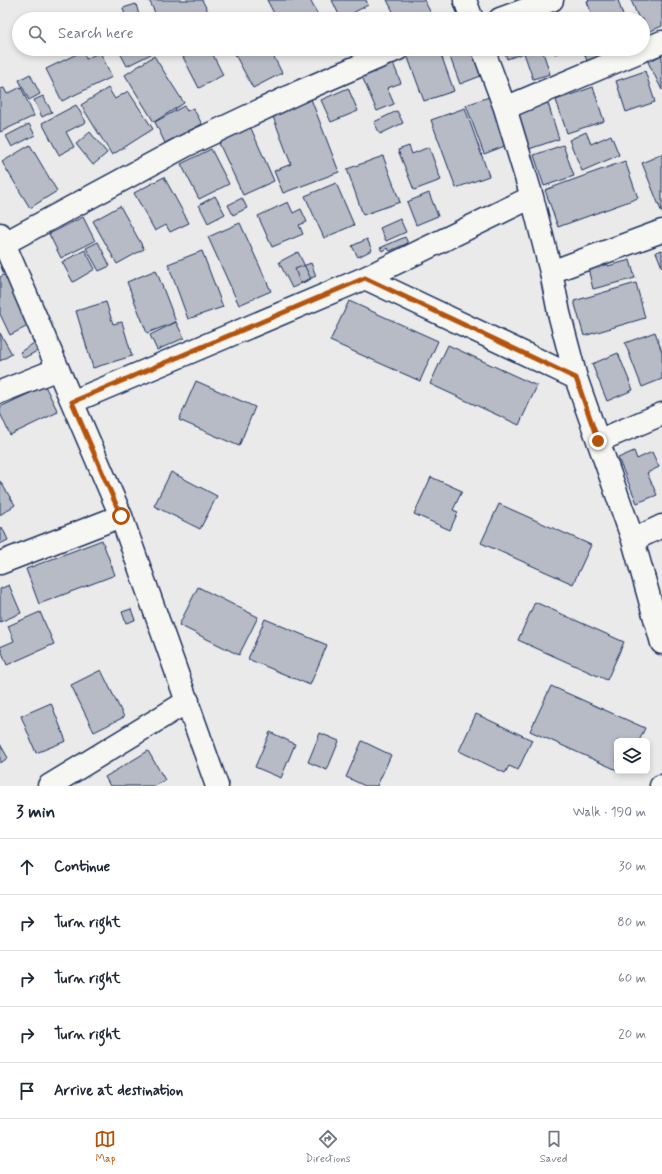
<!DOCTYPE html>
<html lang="en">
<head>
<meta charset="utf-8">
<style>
	body { margin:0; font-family:Mynerve,sans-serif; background:#f2f2f3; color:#1f2937 }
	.controls { position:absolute; right:12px; bottom:12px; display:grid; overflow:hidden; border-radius:6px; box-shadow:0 2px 6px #0003 }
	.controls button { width:36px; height:36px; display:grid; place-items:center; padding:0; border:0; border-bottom:1px solid #e0e1e3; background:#fff; color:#1f2937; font:20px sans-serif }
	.stop { position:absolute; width:12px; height:12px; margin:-9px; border:3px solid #b45309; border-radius:50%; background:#fff }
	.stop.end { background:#b45309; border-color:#fff; box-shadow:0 1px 4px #0008 }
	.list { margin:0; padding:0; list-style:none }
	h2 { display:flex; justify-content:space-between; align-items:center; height:52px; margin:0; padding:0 16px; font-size:17px }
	h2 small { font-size:13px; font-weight:400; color:#747a83 }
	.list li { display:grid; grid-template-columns:26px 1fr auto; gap:12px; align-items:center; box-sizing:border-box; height:56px; padding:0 16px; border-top:1px solid #e0e1e3 }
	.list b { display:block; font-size:15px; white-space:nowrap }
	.list em { font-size:13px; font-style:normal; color:#747a83 }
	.icon { flex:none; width:22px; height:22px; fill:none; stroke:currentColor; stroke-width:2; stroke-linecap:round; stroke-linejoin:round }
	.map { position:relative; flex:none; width:662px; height:786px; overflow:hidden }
	.search { position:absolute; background:#fff; box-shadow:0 2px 6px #0003; left:12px; right:12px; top:12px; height:44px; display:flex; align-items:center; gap:10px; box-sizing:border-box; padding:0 14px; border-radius:22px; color:#747a83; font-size:15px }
	.sheet { height:332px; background:#fff }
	nav { display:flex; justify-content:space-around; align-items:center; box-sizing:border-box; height:56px; border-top:1px solid #e0e1e3; background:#fff; font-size:11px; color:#747a83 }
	nav a { display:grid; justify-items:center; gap:2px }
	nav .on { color:#b45309 }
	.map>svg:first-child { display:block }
	.building { fill:#b6bbc6; stroke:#1b2f5e }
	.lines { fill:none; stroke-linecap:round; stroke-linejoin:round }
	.minor-casing { stroke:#1b2f5e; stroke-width:25 }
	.minor { stroke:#f6f6f2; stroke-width:22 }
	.route { stroke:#b45309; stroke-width:5 }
</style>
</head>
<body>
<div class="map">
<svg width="662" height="786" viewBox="0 0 662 786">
	<rect width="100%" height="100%" fill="#e9eae9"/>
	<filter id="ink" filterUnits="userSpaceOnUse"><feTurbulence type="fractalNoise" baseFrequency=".025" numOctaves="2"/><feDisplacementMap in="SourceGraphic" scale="8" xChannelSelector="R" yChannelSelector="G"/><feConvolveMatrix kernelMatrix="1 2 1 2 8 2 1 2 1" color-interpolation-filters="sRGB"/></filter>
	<g filter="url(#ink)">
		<path class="building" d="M149 0H202L211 17 207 19H158Z
			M267 0H310L320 19H277Z
			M332 0H366L368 5 341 19Z
			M387 0H424L433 17 428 19H397Z
			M590 0H618L624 19H593L587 1Z
			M631 0H662V26L646 33 643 27V19H639Z
			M136 4 140 19H126L123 8Z
			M558 13 560 19H543Z
			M118 49H159V50L127 66Z
			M199 49H210L223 75 199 88 183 57Z
			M232 49H270L282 73 253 88Z
			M424 49H439L454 91 424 101 407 55Z
			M447 49H476L486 74 460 84Z
			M504 49H542L550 74 533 79 524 53 507 59Z
			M552 49H567L555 54Z
			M583 49H601L605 58 588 64Z
			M83 51 86 59 100 52 112 77 62 101 46 69Z
			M662 55V90L648 62Z
			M154 56 184 103 154 122 125 75Z
			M391 58 401 83 387 88 394 104 377 111 360 72Z
			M645 71 655 102 626 112 616 81Z
			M30 74 40 94 29 100 19 80Z
			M21 87 34 116 0 132V89L4 88 7 94Z
			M593 87 604 121 567 133 556 100Z
			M108 88 115 99 128 91 153 129 112 155 81 105Z
			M348 88 358 111 331 122 321 100Z
			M43 96 52 112 42 117 34 100Z
			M492 96 510 144 484 154 466 105Z
			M311 99 339 172 283 193 274 171 291 164 272 114Z
			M547 100 559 139 529 149 517 110Z
			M76 105 86 122 66 132 74 147 59 155 42 123Z
			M184 106 187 111 193 108 202 124 165 143 155 122Z
			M465 108 489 176 456 188 431 120Z
			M397 111 403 123 380 134 374 122Z
			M29 124 35 135 12 147 6 136Z
			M250 126 274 181 243 195 218 141Z
			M90 132 107 153 93 165 76 144Z
			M586 132 591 144 611 135 619 155 582 171 569 140Z
			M30 145 57 191 30 208 2 162Z
			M563 145 574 176 544 186 534 155Z
			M409 146 412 154 429 147 441 180 414 190 398 150Z
			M211 149 229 184 199 199 181 164Z
			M662 154V213L642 163Z
			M383 156 400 202 363 215 347 169Z
			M625 161 638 198 558 227 545 190Z
			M164 177 189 223 170 232 166 225 155 231 134 193Z
			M336 183 354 225 324 238 305 196Z
			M429 193 438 216 416 225 407 202Z
			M215 196 225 214 208 223 199 205Z
			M242 198 247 208 233 215 228 205Z
			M288 202 293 213 301 209 307 222 299 225 303 234 272 247 258 216Z
			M120 206 144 249 117 264 93 221Z
			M83 217 95 241 61 258 49 234Z
			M400 219 406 232 386 241 380 228Z
			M240 223 271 291 239 305 208 237Z
			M405 237 408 243 390 251 387 248 382 251 380 248Z
			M367 239 372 250 358 257 352 246Z
			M98 242 110 266 99 271 86 248Z
			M85 250 95 269 73 282 62 262Z
			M662 250V267L656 252Z
			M202 251 223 307 188 319 168 264Z
			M298 252 311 279 292 288 279 262Z
			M606 259 608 266 630 260 635 278 593 289 587 264Z
			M311 263 316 276 300 283 295 269Z
			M156 270 176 322 147 333 127 282Z
			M6 274 30 325 10 335 0 314V277Z
			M636 283 645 318 584 336 574 301Z
			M349 301 438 341 420 381 330 341Z
			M106 302 113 324 122 322 132 356 93 368 76 311Z
			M176 322 184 338 157 350 150 335Z
			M655 332 662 352V379L642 387 625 343Z
			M0 333 12 354 0 361Z
			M34 343 39 350 24 358 20 352Z
			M448 345 537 386 519 425 430 384Z
			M618 353 633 390 607 401 592 364Z
			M196 381 255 407 239 446 179 420Z
			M45 386 58 412 10 435 0 413V407Z
			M634 451 637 459 652 452 659 467 647 473 657 495 637 503 618 458Z
			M171 472 217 496 200 529 154 506Z
			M431 477 462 491 453 510 458 512 450 530 414 514Z
			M0 481 15 505 0 515Z
			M499 504 591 545 573 584 481 543Z
			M2 527 8 540 0 544V528Z
			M102 540 115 575 39 604 26 569Z
			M9 585 21 613 0 622V589Z
			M198 587 258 617 239 655 179 625Z
			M535 602 624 642 607 680 518 640Z
			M131 609 135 620 126 623 122 612Z
			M40 612 54 644 7 665 0 647 14 641 8 626Z
			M265 619 327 645 310 685 248 659Z
			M101 670 124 717 94 732 71 685Z
			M551 686 645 728 639 741H617V770L530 731Z
			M51 703 66 741 36 753 21 716Z
			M476 714 532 740 518 770 509 766 505 773 459 751Z
			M270 732 295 744 281 778 255 767Z
			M320 733 339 741 327 770 308 762Z
			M362 741 391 755 377 786H365L346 777Z
			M0 744 8 758 0 763Z
			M148 751 165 780 155 786H110L105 777Z"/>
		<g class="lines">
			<defs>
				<path id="minor" d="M465 0 472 19
					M500 19 552 0
					M483 49 505 108 532 197 551 272 559 313 576 378
					M505 108 662 42
					M0 234 121 516 217 786
					M5 243 185 146 301 91 398 49
					M551 272 662 231
					M365 278 532 197
					M0 392 58 369
					M72 402 365 278 576 378 633 540 662 643
					M598 441 662 414
					M633 540 662 526
					M0 563 121 516
					M49 786 188 701
					M661 786H662"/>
			</defs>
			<use href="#minor" class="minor-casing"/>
			<use href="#minor" class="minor"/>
		</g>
	</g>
	<g class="lines" filter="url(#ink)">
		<path class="route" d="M121 516 72 402 365 278 576 378 598 441"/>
	</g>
</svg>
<div class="controls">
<button><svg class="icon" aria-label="layers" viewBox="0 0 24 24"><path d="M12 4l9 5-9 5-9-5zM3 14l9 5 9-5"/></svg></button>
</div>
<div class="stop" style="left:121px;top:516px"></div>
<div class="stop end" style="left:598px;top:441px"></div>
<div class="search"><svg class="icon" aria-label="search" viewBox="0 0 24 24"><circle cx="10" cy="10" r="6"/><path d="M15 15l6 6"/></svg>Search here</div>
</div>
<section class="sheet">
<h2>3 min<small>Walk · 190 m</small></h2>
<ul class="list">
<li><svg class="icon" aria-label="ahead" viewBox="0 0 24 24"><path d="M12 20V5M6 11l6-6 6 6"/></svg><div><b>Continue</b></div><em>30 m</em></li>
<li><svg class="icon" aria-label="right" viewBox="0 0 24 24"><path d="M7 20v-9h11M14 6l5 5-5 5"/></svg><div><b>Turn right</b></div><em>80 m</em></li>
<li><svg class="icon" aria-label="right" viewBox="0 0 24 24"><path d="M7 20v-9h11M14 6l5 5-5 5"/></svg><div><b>Turn right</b></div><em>60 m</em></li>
<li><svg class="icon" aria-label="right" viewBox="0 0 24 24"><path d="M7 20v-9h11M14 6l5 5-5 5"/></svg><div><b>Turn right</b></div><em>20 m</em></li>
<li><svg class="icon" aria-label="arrive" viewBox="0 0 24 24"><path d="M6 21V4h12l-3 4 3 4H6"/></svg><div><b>Arrive at destination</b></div></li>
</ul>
</section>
<nav>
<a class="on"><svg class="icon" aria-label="map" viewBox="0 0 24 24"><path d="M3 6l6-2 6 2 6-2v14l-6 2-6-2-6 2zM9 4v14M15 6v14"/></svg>Map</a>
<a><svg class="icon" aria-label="directions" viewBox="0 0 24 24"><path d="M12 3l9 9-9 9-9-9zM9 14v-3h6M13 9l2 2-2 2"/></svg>Directions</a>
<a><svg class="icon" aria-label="saved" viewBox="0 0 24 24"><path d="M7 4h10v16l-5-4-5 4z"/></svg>Saved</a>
</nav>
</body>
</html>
